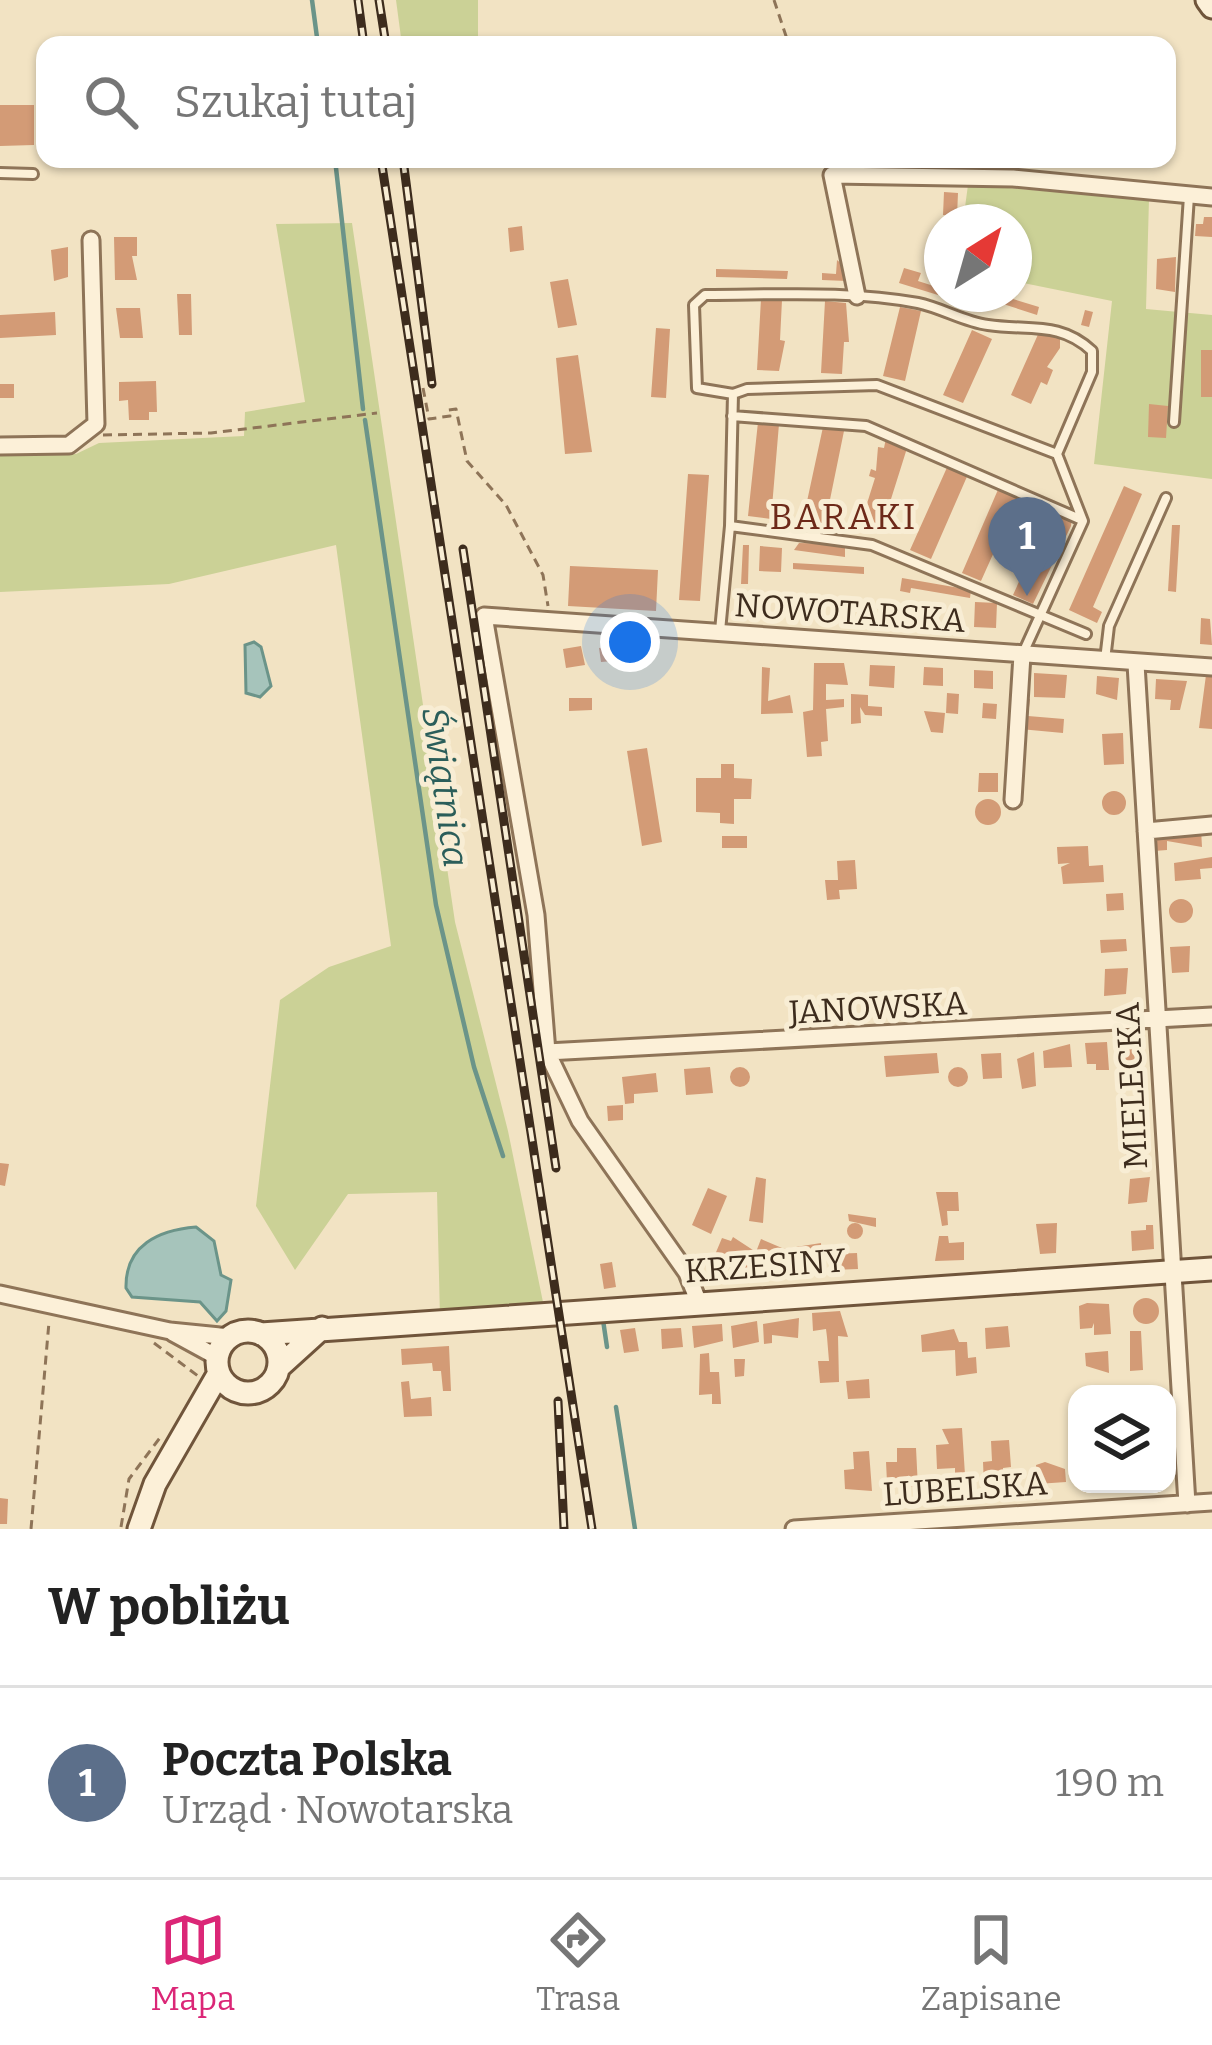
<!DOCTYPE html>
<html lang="pl">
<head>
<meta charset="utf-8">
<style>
	body { margin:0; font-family:Bitter,serif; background:#f6f6f6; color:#222 }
	.controls { position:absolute; right:36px; bottom:36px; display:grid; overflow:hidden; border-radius:24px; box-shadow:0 3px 9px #0004 }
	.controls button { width:108px; height:108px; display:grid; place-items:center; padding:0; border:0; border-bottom:3px solid #e0e0e0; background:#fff; color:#222; font:60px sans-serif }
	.compass { position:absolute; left:924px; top:204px; width:108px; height:108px; border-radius:50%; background:#fff; box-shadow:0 3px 9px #0004; rotate:37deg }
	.you { position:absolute; left:630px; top:642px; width:42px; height:42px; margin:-30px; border:9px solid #fff; border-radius:50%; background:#1a73e8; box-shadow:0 0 0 18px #1a73e833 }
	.badge { display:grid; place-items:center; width:78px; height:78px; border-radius:50%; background:#db2777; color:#fff; font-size:39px; font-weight:700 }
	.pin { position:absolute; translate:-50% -99px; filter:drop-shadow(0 3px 6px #0008) }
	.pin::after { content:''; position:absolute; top:63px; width:42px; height:36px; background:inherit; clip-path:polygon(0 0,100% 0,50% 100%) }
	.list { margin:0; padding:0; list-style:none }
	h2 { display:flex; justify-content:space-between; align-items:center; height:156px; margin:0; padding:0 48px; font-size:51px }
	h2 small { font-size:39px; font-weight:400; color:#767676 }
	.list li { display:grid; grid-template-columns:78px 1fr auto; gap:36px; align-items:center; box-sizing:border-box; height:192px; padding:0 48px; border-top:3px solid #e0e0e0 }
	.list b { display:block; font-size:45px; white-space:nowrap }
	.list p { margin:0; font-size:39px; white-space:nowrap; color:#767676 }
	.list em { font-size:39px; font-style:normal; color:#767676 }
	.icon { flex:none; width:66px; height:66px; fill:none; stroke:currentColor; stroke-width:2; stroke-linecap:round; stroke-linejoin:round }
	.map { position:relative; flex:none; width:1212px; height:1529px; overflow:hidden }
	.search { position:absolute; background:#fff; box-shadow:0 3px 9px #0004; left:36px; right:36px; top:36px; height:132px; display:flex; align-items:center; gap:30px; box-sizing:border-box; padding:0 42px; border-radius:24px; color:#767676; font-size:45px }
	.sheet { height:348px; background:#fff }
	nav { display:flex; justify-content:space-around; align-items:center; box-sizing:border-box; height:168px; border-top:3px solid #e0e0e0; background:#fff; font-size:33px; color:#767676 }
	nav a { display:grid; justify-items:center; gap:6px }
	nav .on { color:#db2777 }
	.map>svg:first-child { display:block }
	.green { fill:#cbd196 }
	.water { fill:#a6c4bb; stroke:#6b9489; stroke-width:3 }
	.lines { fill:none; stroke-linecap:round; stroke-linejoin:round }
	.stream { stroke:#6b9489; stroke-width:4.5 }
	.building { fill:#d39b76 }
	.lane-casing { stroke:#8e7458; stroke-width:14 }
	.street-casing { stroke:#8e7458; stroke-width:21 }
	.secondary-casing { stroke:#70553b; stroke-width:27 }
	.path { stroke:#8e7458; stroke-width:3; stroke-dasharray:9 6; stroke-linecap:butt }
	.lane { stroke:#fcf0d8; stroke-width:8 }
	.street { stroke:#fcf0d8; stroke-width:15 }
	.secondary { stroke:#fcf0d8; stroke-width:21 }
	.rail-casing { stroke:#3d2c1d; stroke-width:9 }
	.rail { stroke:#f8edd4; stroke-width:4.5; stroke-dasharray:14; stroke-linecap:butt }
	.labels { text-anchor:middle; stroke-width:10; stroke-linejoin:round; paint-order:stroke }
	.street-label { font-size:33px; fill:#3d2c1d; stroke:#f8edd4 }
	.neighbourhood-label { font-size:36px; letter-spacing:3px; fill:#6d2919; stroke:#f8edd4 }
	.water-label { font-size:36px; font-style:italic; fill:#2b5e5a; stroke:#f8edd4 }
</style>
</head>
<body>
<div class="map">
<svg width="1212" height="1529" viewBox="0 0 1212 1529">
	<rect width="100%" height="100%" fill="#f2e3c3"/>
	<path class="green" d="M396 0H478V45H402Z
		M968 185 1149 199 1146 309 1212 315V479L1094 464 1112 301 1014 281V222H963Z
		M352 223 455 922 508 1131 544 1307 440 1318 437 1192 348 1194 295 1270 256 1206 280 1000 329 967 391 946 336 545 169 584 0 592V455L76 454 99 443 244 436 245 412 305 402 276 224Z"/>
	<path class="water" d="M254 642 261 647 271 686 260 697 246 693 245 645Z
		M196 1227 214 1241 221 1275 231 1280 226 1311 217 1321 200 1302 132 1297 126 1288C125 1245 159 1230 196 1227Z"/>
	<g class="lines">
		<path class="stream" d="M312 0 318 45
			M335 159 363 409
			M365 420 436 905 474 1067 503 1156
			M603 1320 607 1347
			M616 1407 635 1529"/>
	</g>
	<path class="building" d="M0 105H34V145L0 146Z
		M944 192 958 193 957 216 943 215Z
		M1204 217H1212V237L1195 236 1196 224H1203Z
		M522 226 524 250 510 252 508 228Z
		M114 237H137V256H132L137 280H115Z
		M68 247V277L54 281 51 250Z
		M1176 257 1175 292 1156 289 1157 259Z
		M837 260 848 269 847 281 822 280V273L836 274Z
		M904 268 921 273 918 281 940 288 938 295 899 283Z
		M716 269 788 271 787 279 716 277Z
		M568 279 577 325 558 328 550 282Z
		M177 294H191L192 335H179Z
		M944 294H966L962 305Z
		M998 294H1015L1013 299 1039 307 1037 315 975 295Z
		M761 299 782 300 780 340 785 341 779 371 757 370Z
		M825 301 846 303 849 342H844L842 374 821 373Z
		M900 307 921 311 905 381 883 376Z
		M116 308H140L143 338H120Z
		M1085 310 1093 312 1089 327 1081 325Z
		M55 312 56 335 0 338V315Z
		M656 328 670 329 666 398 651 397Z
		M972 330 992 339 963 403 943 395Z
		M1040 330 1060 338V348L1047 367 1053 370 1047 385 1041 382 1031 404 1011 395Z
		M1201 350H1212V397H1201Z
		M578 355 592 452 565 454 556 358Z
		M156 381 157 412H149V420H129L128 400 119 401V382Z
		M0 384H14V398H0Z
		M1149 404 1168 406 1166 438 1148 437Z
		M758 422 779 424 771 519 748 516Z
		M823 427 844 431 825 524 803 520Z
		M886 438 908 445 880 534 859 529 875 478 869 476 871 469 876 471 878 447 884 448Z
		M949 463 969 472 931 559 910 550Z
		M688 474 709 475 700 601 679 600Z
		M1000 485 1020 494 981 581 962 573Z
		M1124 486 1142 494 1093 607 1102 612 1097 623 1069 610Z
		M1052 508 1072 516 1071 526 1033 604 1013 595 1040 535 1034 532 1037 527 1042 529Z
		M1172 525H1180L1176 592 1168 591Z
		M799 543 845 544V557L794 550Z
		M743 545H749L748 584H741Z
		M760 546 782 548 781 572 759 571Z
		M793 563 864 567V574L793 569Z
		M570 566 658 570 656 611 568 606Z
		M902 578 971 590 970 598 911 588 910 593 900 591Z
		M975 602 997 603 996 628 974 627Z
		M1201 618 1210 619 1212 645 1200 644Z
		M581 646 585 665 566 668 563 649Z
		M605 647 606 654 612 652 613 661 601 662 599 648Z
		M814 663H844L848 685 826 684V700L844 699V707L826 709 828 741 821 742 822 756 807 757 803 712 813 710Z
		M870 665 895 666 894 688 869 686Z
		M762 667 770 668 768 701 790 695 793 713 761 714Z
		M924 667 943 668V686L923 685Z
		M974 670 993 671V689L974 688Z
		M1034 673 1067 675 1065 698 1034 697Z
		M1206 675 1212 676V729L1199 728Z
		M1097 676 1119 678 1117 700 1096 694Z
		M1156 679 1187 681 1180 710H1170L1171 700 1155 699Z
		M947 693 959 694 958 714 946 713Z
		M851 694 868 695V706L882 707V716L865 715 860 707 861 723 851 724Z
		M569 698H592V710L569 711Z
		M1023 698 1030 699 1028 716 1064 719 1063 733 1020 729Z
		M983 703 997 704 996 719 982 718Z
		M924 711 945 713 943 733 931 732Z
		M1123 733 1124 764 1104 765 1102 734Z
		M647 748 662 842 642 846 627 751Z
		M721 764H734V778L752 779 751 799H734V824L720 823V813L696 812V778H721Z
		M979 773H998V792H978Z
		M1102 803a12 12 0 1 1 24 0a12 12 0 1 1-24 0Z
		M975 812a13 13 0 1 1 26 0a13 13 0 1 1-26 0Z
		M1201 829 1202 847 1167 841V850L1154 851 1153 832Z
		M722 836H747V848H722Z
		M1088 846 1089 866 1103 865 1104 882 1063 884 1061 867 1070 863 1058 864 1057 847Z
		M1212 857V868L1200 869 1201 879 1175 881 1174 863Z
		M855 860 857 889 839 890 840 899 827 900 825 880H838L837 861Z
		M1123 893 1124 910 1107 911 1106 894Z
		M1169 911a12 12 0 1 1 24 0a12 12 0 1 1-24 0Z
		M1126 939 1127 951 1101 953 1100 940Z
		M1190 946 1189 972 1172 973 1170 947Z
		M1128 968 1126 994 1104 996 1105 969Z
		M1120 1052a11 11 0 1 1 22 0a11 11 0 1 1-22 0Z
		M1107 1042 1109 1070H1096V1064H1087L1085 1043Z
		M1070 1044 1072 1067 1044 1068 1043 1051Z
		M1034 1052 1036 1086 1022 1089 1017 1059Z
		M937 1053 939 1073 886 1077 884 1056Z
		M1001 1053 1002 1078 983 1079 981 1054Z
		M948 1077a10 10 0 1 1 20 0a10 10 0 1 1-20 0Z
		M710 1067 713 1093 686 1095 684 1069Z
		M730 1077a10 10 0 1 1 20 0a10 10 0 1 1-20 0Z
		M656 1073 658 1092 634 1094V1103L625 1104 622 1077Z
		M623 1105V1120L608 1121 607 1106Z
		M1132 1124V1131L1147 1130 1144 1161H1127L1120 1125Z
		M0 1163 9 1164 5 1186 0 1185Z
		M756 1177 766 1179 763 1223 749 1221Z
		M1150 1177 1147 1202 1128 1204 1130 1179Z
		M708 1188 727 1196 711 1234 692 1225Z
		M936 1192H958L959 1211H947L948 1225 942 1226Z
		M848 1214 876 1218V1227L849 1221Z
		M847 1231a8 8 0 1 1 16 0a8 8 0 1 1-16 0Z
		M1057 1223 1056 1253 1040 1254 1036 1224Z
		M1146 1225H1153L1154 1249 1132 1251 1131 1231 1146 1230Z
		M939 1236H948L949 1243 964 1242V1260L935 1261Z
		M733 1237 756 1252 761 1239 782 1248 768 1281 714 1257 722 1238 731 1241Z
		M821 1243 822 1261H815V1272L784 1270 783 1249Z
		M857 1253 858 1269 832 1270 831 1254Z
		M612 1262 616 1287 604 1289 600 1264Z
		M1133 1311a13 13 0 1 1 26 0a13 13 0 1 1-26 0Z
		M1087 1303 1109 1304 1111 1334 1094 1335V1323L1092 1328 1080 1329 1079 1306Z
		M840 1311 848 1337 838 1336 839 1382 820 1383 818 1361H829L827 1337 826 1329 813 1331 812 1313Z
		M799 1318 798 1338 772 1335V1343L764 1344 763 1324Z
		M757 1321 759 1342 733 1348 731 1326Z
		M722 1324 723 1341 694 1348 692 1326Z
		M1008 1326 1010 1347 986 1349 985 1328Z
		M635 1328 639 1351 624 1353 620 1330Z
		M681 1328 683 1347 662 1349 661 1329Z
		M954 1329 959 1342H967L968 1358 976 1357 977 1373 956 1376 955 1350 922 1352 921 1335Z
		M1130 1331H1141L1143 1370 1130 1371Z
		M449 1346 451 1391H443L441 1371H433L432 1363 402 1365 401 1349Z
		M1108 1351 1109 1373 1086 1366 1085 1353Z
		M709 1353 710 1372H719L721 1404H712V1394L699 1395 700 1354Z
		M734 1359H745L744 1376 735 1377Z
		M869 1379 870 1398 848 1399 846 1381Z
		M409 1381 411 1399 431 1397 432 1416 404 1417 401 1382Z
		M962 1428 965 1475H955V1468L937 1469 936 1445 949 1444 942 1429Z
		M1009 1440 1011 1467 1003 1468 1004 1485 984 1486 983 1462 992 1461 991 1441Z
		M897 1448H916L918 1488 887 1482 886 1462H897Z
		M869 1451 872 1491 845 1489 844 1470 854 1469 853 1452Z
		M1045 1462 1065 1469 1066 1482 1037 1484 1036 1465Z
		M0 1498 8 1499 7 1524H0Z"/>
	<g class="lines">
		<defs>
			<path id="lane" d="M0 173 33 174
				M733 394 747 389 877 385 1057 454
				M732 416 866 426 1082 520
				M1174 422 1189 196
				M730 526 872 545 1086 634
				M720 631 730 526 733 394 697 388 694 305 705 295C775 295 848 290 918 303 942 308 964 322 988 325 1029 331 1060 321 1092 351V372L1057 454 1083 521 1024 651
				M1105 660 1109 626 1166 498"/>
			<path id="street" d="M857 296 832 175 1013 178 1212 197
				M0 446 69 445 96 424 91 240
				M1136 664 1187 1504
				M1013 800 1022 655
				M1146 831 1212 825
				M547 1052 1212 1016
				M0 1294 170 1331 230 1337
				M699 1303 687 1273 580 1121 547 1052 536 915 484 616 1212 667
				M173 1333 217 1357
				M794 1529 1212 1502"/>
			<path id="secondary" d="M1207 0 1212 7
				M217 1362a31 31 0 1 1 62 0a31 31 0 1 1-62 0Z
				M261 1334 1212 1269
				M279 1367 322 1328
				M139 1529 155 1484 219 1373"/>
		</defs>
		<use href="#lane" class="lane-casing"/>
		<use href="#street" class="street-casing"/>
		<use href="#secondary" class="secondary-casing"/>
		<path class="path" d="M774 0 789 45
			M423 388 429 419 450 416 448 410 456 409 467 461 506 505 543 575 548 606
			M103 435 211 433 377 413
			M154 1343 198 1376
			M121 1527 129 1479 162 1435
			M31 1529 49 1322"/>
		<use href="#lane" class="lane"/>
		<use href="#street" class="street"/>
		<use href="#secondary" class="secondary"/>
		<defs>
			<path id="rail" d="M358 0 364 45
				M379 0 386 45
				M381 159 592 1529
				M403 159 432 384
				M463 549 556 1168
				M558 1401 564 1529"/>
		</defs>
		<use href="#rail" class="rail-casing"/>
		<use href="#rail" class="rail"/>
	</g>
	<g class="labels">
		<g class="street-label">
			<text transform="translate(850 612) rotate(4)" y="12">NOWOTARSKA</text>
			<text transform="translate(878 1007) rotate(-3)" y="12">JANOWSKA</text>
			<text transform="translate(1131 1086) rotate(-93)" y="12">MIELECKA</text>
			<text transform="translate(765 1265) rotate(-4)" y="12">KRZESINY</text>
			<text transform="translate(965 1488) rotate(-4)" y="12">LUBELSKA</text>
		</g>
		<g class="neighbourhood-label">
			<text x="844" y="529">BARAKI</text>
		</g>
		<g class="water-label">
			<text transform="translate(446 787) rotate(82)" y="13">Świątnica</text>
		</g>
	</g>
</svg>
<div class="controls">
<button><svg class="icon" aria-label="layers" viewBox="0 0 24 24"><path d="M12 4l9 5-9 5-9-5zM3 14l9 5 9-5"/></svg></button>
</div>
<svg class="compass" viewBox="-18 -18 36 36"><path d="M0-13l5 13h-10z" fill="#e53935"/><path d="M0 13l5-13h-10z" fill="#767676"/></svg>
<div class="you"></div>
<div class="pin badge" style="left:1027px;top:596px;background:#5c6f8a">1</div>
<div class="search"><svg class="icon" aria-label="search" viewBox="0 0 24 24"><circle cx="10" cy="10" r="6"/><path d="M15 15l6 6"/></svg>Szukaj tutaj</div>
</div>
<section class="sheet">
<h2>W pobliżu<small></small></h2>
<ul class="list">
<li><span class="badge" style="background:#5c6f8a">1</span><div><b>Poczta Polska</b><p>Urząd · Nowotarska</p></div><em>190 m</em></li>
</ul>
</section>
<nav>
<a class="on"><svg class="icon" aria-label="map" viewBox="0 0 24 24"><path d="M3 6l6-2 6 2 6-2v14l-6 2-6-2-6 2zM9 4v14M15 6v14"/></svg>Mapa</a>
<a><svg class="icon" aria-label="directions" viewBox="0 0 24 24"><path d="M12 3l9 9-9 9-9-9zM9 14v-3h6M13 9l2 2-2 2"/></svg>Trasa</a>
<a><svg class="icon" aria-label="saved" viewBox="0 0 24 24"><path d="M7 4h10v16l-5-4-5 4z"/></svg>Zapisane</a>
</nav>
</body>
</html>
